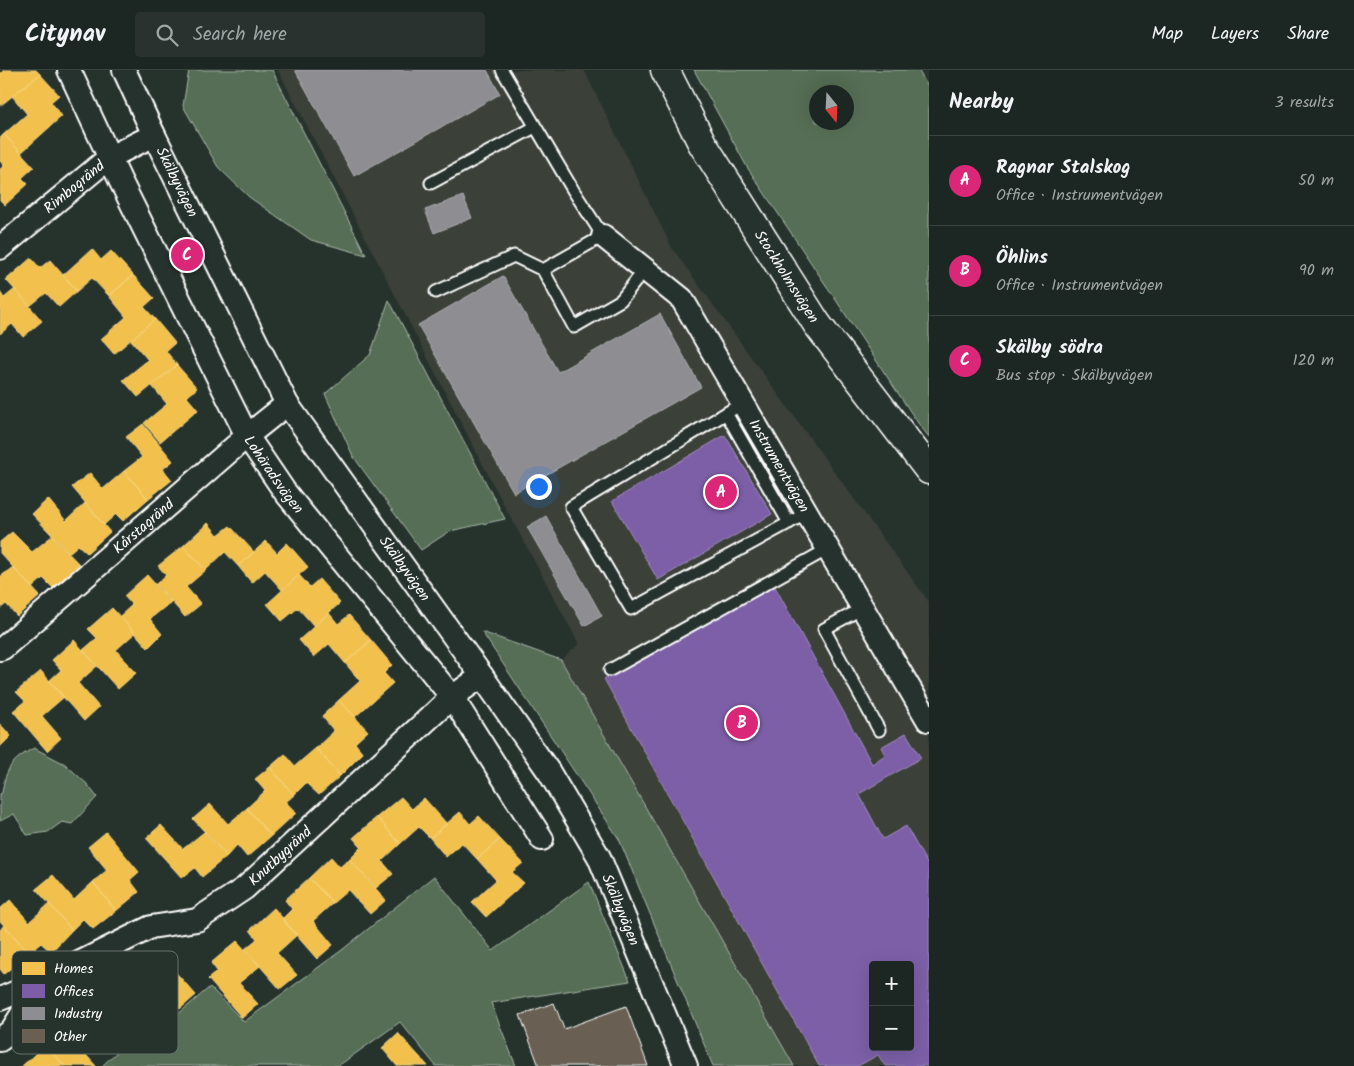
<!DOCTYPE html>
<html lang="en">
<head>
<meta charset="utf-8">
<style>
	body { margin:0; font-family:Kalam,sans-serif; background:#29322f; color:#f1f3f6 }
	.controls { position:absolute; right:15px; bottom:15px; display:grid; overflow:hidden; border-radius:5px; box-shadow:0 5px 20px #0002 }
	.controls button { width:45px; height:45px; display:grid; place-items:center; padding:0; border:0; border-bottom:1px solid #3a4340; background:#1c2622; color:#f1f3f6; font:25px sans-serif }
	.compass { position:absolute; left:809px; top:15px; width:45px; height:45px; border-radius:50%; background:#1c2622; box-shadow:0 5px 20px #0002; rotate:162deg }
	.you { position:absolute; left:538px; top:416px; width:18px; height:18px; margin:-12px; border:4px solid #fff; border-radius:50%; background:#1a73e8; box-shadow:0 0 0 8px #1a73e833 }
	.badge { display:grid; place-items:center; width:32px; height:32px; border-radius:50%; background:#db2777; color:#fff; font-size:16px; font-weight:700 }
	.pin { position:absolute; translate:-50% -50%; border:2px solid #fff; box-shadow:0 1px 5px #0006 }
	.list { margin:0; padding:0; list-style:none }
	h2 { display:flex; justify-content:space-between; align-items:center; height:65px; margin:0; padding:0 20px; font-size:21px }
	h2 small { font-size:16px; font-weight:400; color:#a0a5a5 }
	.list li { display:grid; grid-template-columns:32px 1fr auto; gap:15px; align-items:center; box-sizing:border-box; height:90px; padding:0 20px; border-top:1px solid #3a4340 }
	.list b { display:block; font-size:19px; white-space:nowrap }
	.list p { margin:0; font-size:16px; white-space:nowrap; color:#a0a5a5 }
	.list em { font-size:16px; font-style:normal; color:#a0a5a5 }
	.icon { flex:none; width:28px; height:28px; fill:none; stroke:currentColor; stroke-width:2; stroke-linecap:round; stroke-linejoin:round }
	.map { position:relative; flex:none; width:929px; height:996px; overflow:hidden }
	header { display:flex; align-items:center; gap:30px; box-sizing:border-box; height:70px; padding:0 25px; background:#1c2622; border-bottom:1px solid #3a4340 }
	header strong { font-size:24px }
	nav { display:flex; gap:28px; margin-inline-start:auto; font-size:18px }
	.search { width:350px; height:45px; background:#29322f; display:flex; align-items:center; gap:12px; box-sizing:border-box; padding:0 18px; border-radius:5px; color:#a0a5a5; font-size:19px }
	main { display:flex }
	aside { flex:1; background:#1c2622 }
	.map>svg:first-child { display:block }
	.built { fill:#3a4038; fill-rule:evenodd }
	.green { fill:#546e54; stroke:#aab6aa; fill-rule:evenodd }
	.homes { fill:#f2c14e; stroke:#f6d483 }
	.offices { fill:#7b5ea7; stroke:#a38ec1; fill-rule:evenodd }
	.industry { fill:#8d8d92; stroke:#afafb3 }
	.building { fill:#696052; stroke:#fff }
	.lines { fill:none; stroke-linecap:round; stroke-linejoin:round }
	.service-casing { stroke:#fff; stroke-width:15 }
	.minor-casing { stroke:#fff; stroke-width:26 }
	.tertiary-casing { stroke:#fff; stroke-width:31 }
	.service { stroke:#26332d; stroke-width:11 }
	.minor { stroke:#26332d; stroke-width:22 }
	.tertiary { stroke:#26332d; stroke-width:28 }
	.labels { text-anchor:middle; stroke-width:5; stroke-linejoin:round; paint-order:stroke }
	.street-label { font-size:15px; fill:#fff; stroke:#26332d }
	.key { fill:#26332d; stroke:#67706c; stroke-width:1 }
	.key-label { font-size:14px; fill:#fff }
</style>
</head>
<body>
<header>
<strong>Citynav</strong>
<div class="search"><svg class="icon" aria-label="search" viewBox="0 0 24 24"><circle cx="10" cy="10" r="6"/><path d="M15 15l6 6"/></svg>Search here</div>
<nav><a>Map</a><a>Layers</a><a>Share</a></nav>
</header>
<main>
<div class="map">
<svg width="929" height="996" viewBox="0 0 929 996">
	<rect width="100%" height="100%" fill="#26332d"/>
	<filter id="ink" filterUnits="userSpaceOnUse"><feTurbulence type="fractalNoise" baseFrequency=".02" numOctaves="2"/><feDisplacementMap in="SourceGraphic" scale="10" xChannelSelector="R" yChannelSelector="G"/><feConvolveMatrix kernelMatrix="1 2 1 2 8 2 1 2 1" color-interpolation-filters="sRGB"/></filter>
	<g filter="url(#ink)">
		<path class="built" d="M278 0H584L672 178 929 532V996H794L561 590 579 574 505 437ZM873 895H910V977H873Z"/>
		<path class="green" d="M189 0H272L366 185 311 170 249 127 218 97 183 36Z
			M694 0H918L929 18V367L918 353 747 97ZM816 22H846V52H816Z
			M389 230 505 449 450 461 421 480 353 386 325 324 370 285Z
			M482 562 561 590 794 996H713L619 769Z
			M34 678 65 694 87 714 97 727 72 754 62 752 48 762 27 765 14 744 0 751V724L2 723C6 697 12 690 34 678Z
			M434 806 493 881 589 812 630 911 491 933 516 996H436L400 952 338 996H102L153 948 162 958 210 917 244 952 342 880Z"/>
		<path class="homes" d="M4 0H36L40 4 0 36V4Z
			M40 4 59 25 51 32 62 46 21 83 4 64 27 44 12 26Z
			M4 64 34 97 22 108 28 114 5 135 0 130V99L4 96 0 91V68Z
			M92 179 101 190 111 181 133 205 109 226 92 208 77 221 63 205Z
			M31 188 40 198 50 190 77 221 59 237 46 223 30 236 6 210Z
			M133 205 154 228 144 237 155 249 114 284 101 269 126 247 109 226Z
			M15 219 42 251 23 267 12 254 0 264V222L4 228Z
			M155 249 175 273 166 281 177 295 138 327 123 310 148 290 131 270Z
			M177 295 197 318 187 327 198 340 160 372 144 353 167 334 152 316Z
			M143 354 173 391 163 399 172 410 148 429 124 401 142 387 126 367Z
			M124 401 148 429 123 451 116 444 104 455 72 417 90 403 103 419Z
			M48 429 66 451 85 433 110 462 87 483 78 475 69 483 32 444Z
			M208 453 218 465 230 456 254 482 238 496 225 482 206 500 183 476Z
			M12 462 32 482 52 466 79 494 53 518 43 508 32 518 0 483V472Z
			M266 471 277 483 287 473 308 497 282 520 265 501 252 513 238 496Z
			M183 476 206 500 186 517 201 534 185 547 156 514 166 505 158 496Z
			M13 497 40 526 17 546 6 534 0 539V507Z
			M147 505 171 532 150 549 162 564 148 578 120 546 132 535 124 526Z
			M299 505 310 517 319 509 340 533 314 556 298 538 282 551 267 534Z
			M112 538 135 563 116 580 136 603 118 619 83 580 97 568 88 559Z
			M329 543 338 554 349 545 371 570 345 593 329 574 314 587 299 570Z
			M74 570 97 596 78 613 99 637 84 651 49 611 61 600 52 590Z
			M371 570 392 595 384 603 393 613 355 647 339 630 360 611 345 593Z
			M41 601 64 627 42 646 61 668 47 681 13 641 25 631 16 622Z
			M339 630 368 661 355 673 363 683 340 706 316 678 334 661 322 646Z
			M0 654 11 666 0 677Z
			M316 678 340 706 319 725 306 713 294 725 270 697 285 684 295 696Z
			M270 697 294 725 286 732 296 743 271 766 247 738 265 721 255 709Z
			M401 727 412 739 424 728 447 754 430 768 419 757 400 774 377 747Z
			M210 734 228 754 247 738 271 766 247 787 237 775 227 786 193 749Z
			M460 742 470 754 479 746 500 769 477 789 462 773 446 787 430 768Z
			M377 747 400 774 382 791 393 804 376 818 349 789 361 777 353 768Z
			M161 755 183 779 204 762 227 786 202 807 195 798 182 808 146 768Z
			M106 762 139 802 130 810 139 822 116 841 93 812 107 800 88 777Z
			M500 769 523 793 512 802 524 813 486 847 472 832 496 810 477 789Z
			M331 787 340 797 349 789 386 830 370 844 348 820 333 833 309 808Z
			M53 805 74 830 93 812 116 841 93 859 83 849 72 860 36 819Z
			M309 808 333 833 313 851 333 875 317 889 282 849 292 839 285 830Z
			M10 830 29 852 49 834 72 860 51 882 41 873 29 883 0 851V839Z
			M274 838 297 865 277 883 297 905 280 919 245 879 257 869 250 860Z
			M4 855 29 883 4 904 0 899V860Z
			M237 871 260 896 239 913 258 934 242 948 208 909 217 901 211 893Z
			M162 887 196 925 180 939 160 919 140 936 116 909 142 888 151 897Z
			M74 932 96 957 77 975 96 996H65L45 975 56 965 48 955Z
			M398 963 428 996H397L382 978Z
			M45 975 65 996H22Z"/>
		<path class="offices" d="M725 365 772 444 658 510 612 431Z
			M773 513 872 694 885 685 881 677 906 663 921 688 859 724 883 769 906 756 929 797V996H885L878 985 858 996H819L604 609ZM873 895H910V977H873Z"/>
		<path class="industry" d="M295 0H487L500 24 354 106Z
			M463 126 472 148 434 163 425 140Z
			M503 206 558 302 660 244 701 317 514 423 418 255Z
			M546 446 602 546 584 556 527 457Z"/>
		<path class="building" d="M554 933 564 959 626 936 648 996H539L520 945Z"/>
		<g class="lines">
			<defs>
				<path id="service" d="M502 0 573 120 603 166 543 200 574 257 621 230 645 199
					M431 113 535 57
					M436 222 514 186 543 200
					M743 333 571 437 631 539 807 443
					M726 343 789 453
					M863 538 824 559 879 660
					M610 600 828 479"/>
				<g id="minor">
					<path id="s1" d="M69 0 120 110 247 366 285 422 452 627 542 769"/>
					<path id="s2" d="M124 0 154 65 287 334 482 606 549 702 599 787 686 996"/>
					<path id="s3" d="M603 166 682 229 928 650 929 649"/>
					<path id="s4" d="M0 178 110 87 154 65"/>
					<path id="s5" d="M0 579 3 578 247 366 287 334"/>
					<path id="s6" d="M0 929 43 911 151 857 197 850 245 818 452 627 482 606"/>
					<path d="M0 970 12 960 43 911"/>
				</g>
				<g id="tertiary">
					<path id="s7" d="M665 0 702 73 817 254 929 400"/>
				</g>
			</defs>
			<use href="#service" class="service-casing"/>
			<use href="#minor" class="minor-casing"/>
			<use href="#tertiary" class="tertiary-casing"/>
			<use href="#service" class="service"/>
			<use href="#minor" class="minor"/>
			<use href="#tertiary" class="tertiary"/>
		</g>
	</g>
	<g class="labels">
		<g class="street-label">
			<text dy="5" stroke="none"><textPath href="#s2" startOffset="124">Skälbyvägen</textPath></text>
			<text dy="5" stroke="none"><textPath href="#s4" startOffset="96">Rimbogränd</textPath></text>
			<text dy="5" stroke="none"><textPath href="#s7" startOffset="240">Stockholmsvägen</textPath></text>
			<text dy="5" stroke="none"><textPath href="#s3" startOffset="294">Instrumentvägen</textPath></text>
			<text dy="5" stroke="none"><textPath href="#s1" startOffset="454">Lohäradsvägen</textPath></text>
			<text dy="5" stroke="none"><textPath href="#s5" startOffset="189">Kårstagränd</textPath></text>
			<text dy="5" stroke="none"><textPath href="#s2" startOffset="574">Skälbyvägen</textPath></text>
			<text dy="5" stroke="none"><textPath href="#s6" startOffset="319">Knutbygränd</textPath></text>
			<text dy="5" stroke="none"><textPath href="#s2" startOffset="979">Skälbyvägen</textPath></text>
		</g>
	</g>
	<rect x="12" y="881" width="166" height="103" rx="8" class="key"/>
	<rect x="22" y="892" width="23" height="13" fill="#f2c14e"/>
	<rect x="22" y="914" width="23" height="14" fill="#7b5ea7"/>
	<rect x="22" y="937" width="23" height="13" fill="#8d8d92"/>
	<rect x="22" y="959" width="23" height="14" fill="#696052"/>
	<g class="key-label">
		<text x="54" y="903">Homes</text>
		<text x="54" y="926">Offices</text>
		<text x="54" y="948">Industry</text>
		<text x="54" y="971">Other</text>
	</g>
</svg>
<div class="controls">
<button>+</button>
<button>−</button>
</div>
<svg class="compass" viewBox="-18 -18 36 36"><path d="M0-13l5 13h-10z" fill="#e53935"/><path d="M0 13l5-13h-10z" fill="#a0a5a5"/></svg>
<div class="you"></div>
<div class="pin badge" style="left:721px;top:422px">A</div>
<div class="pin badge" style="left:742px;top:653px">B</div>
<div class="pin badge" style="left:187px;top:185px">C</div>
</div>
<aside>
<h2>Nearby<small>3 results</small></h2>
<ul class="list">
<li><span class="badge">A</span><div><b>Ragnar Stalskog</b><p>Office · Instrumentvägen</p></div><em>50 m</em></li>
<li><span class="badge">B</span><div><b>Öhlins</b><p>Office · Instrumentvägen</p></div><em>90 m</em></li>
<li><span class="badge">C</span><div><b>Skälby södra</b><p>Bus stop · Skälbyvägen</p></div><em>120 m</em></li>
</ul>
</aside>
</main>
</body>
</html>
